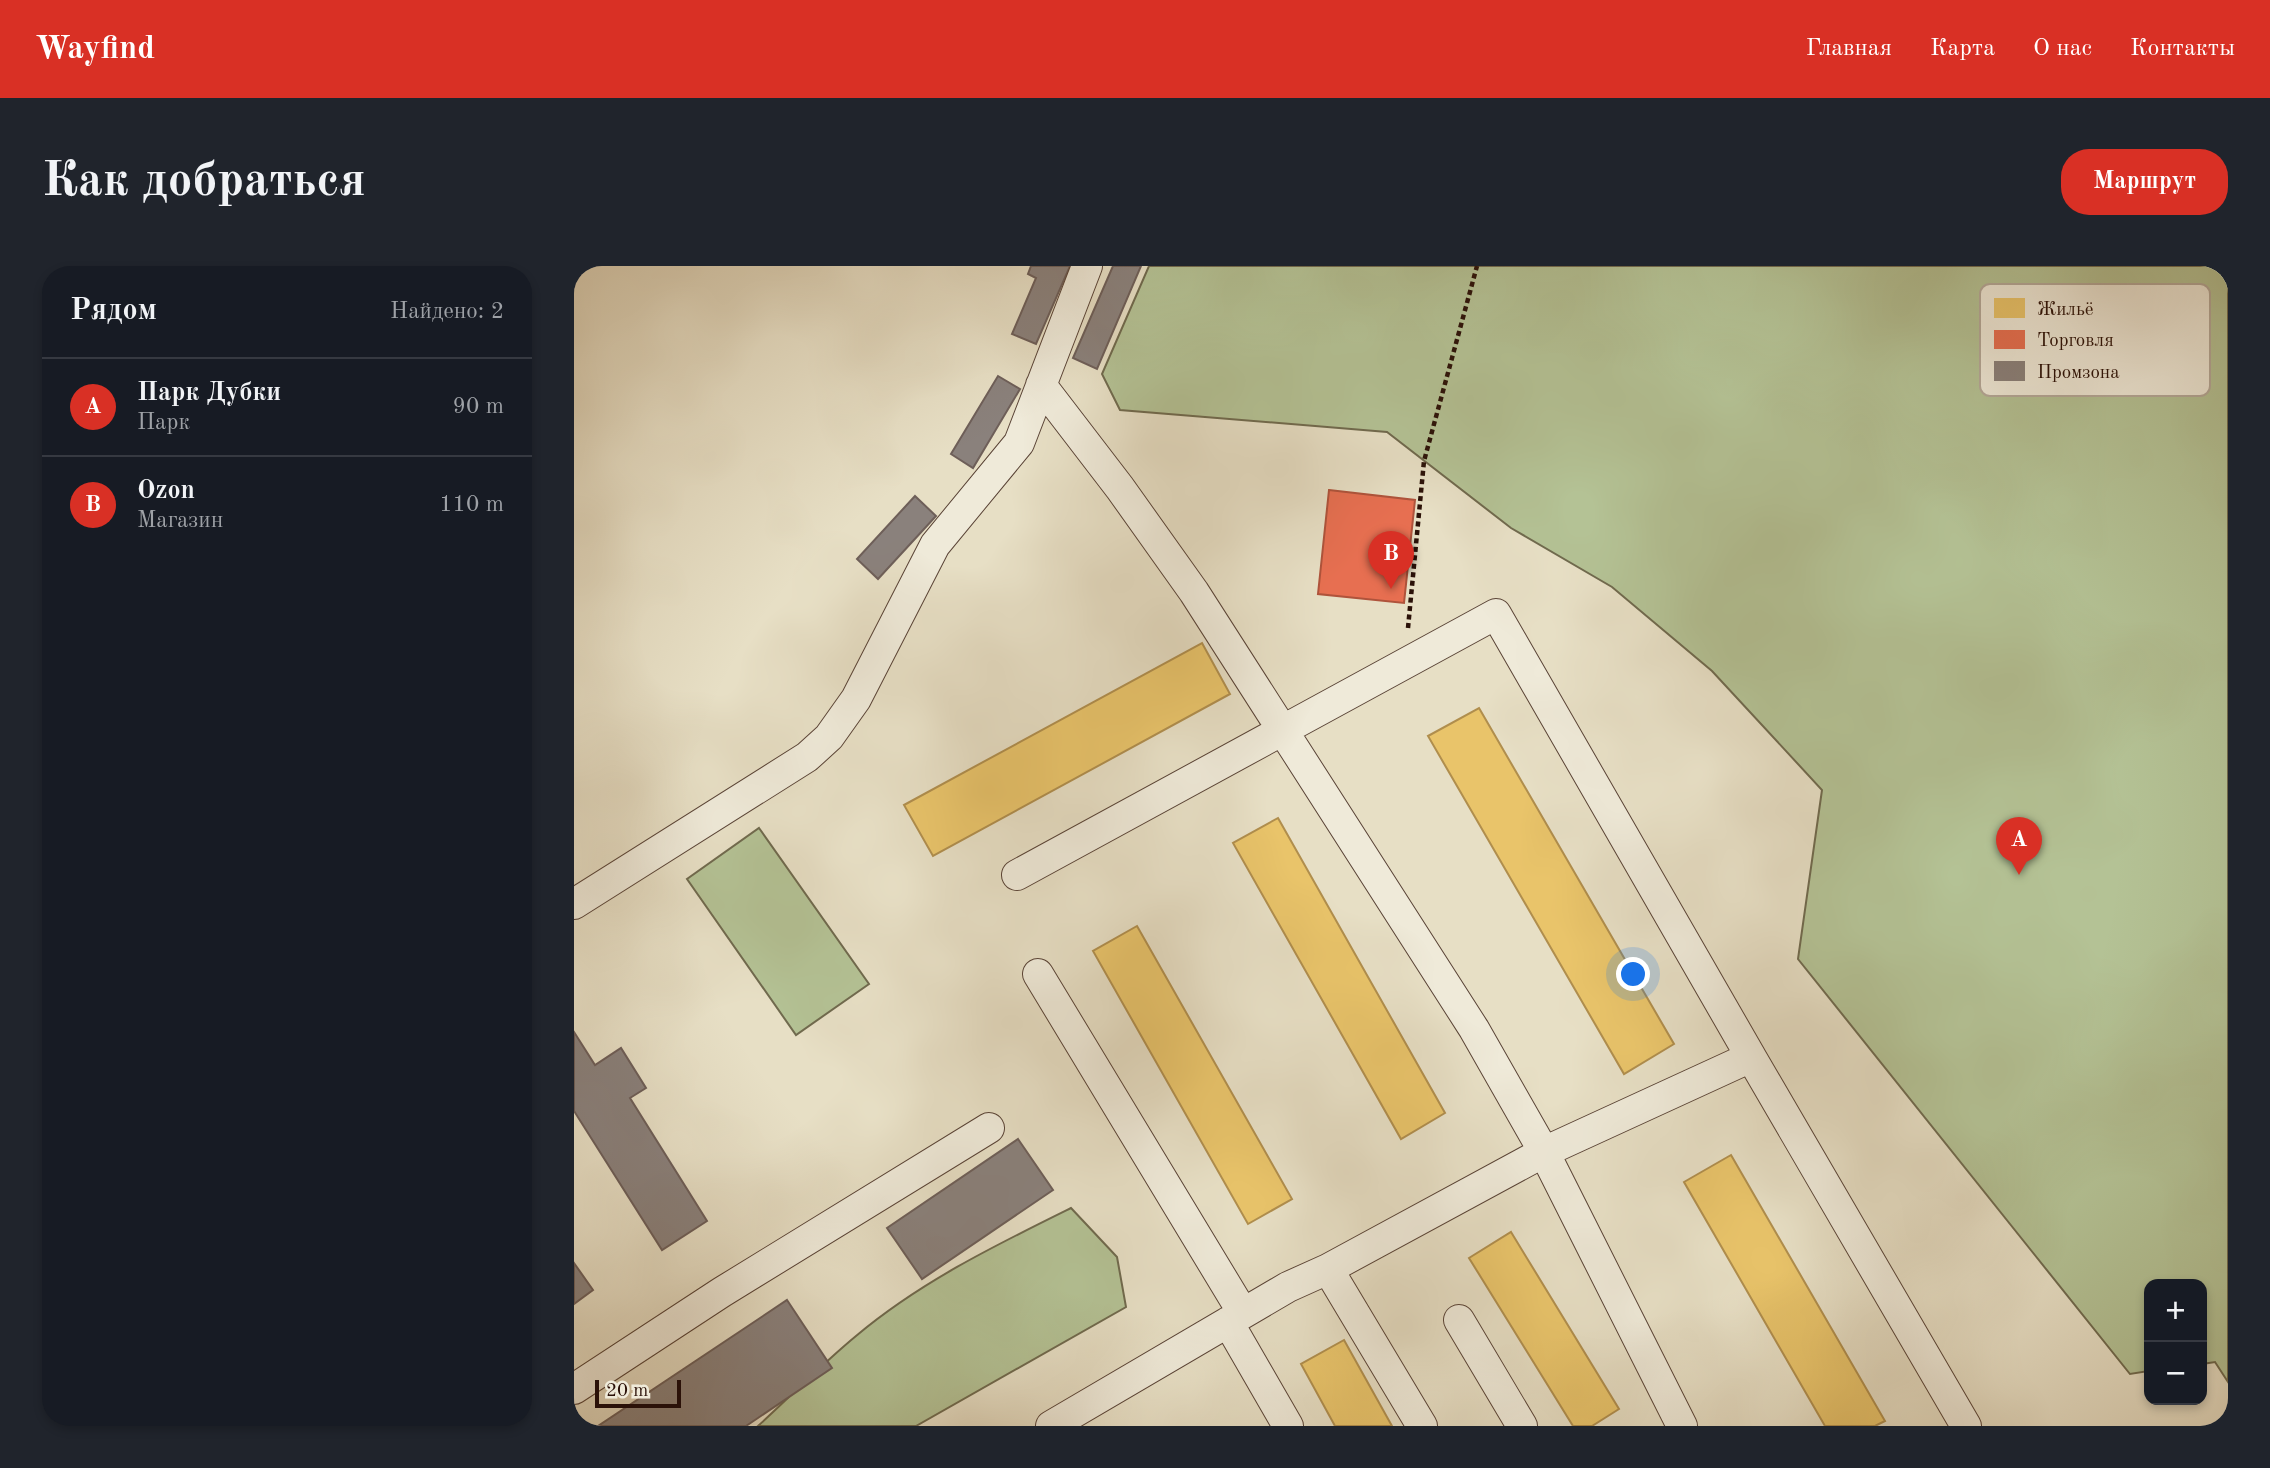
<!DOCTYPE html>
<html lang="ru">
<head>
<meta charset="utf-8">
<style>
	body { margin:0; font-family:"Old Standard TT",serif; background:#20242c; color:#f1f3f6 }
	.controls { position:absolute; right:21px; bottom:21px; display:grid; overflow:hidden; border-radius:14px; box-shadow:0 4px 10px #0003 }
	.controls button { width:63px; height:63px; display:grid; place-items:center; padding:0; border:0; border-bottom:2px solid #363941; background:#171b24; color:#f1f3f6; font:35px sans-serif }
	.scale { position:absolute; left:21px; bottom:18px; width:86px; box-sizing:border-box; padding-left:7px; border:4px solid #2b1108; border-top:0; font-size:19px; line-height:24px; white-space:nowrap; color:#2b1108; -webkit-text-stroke:5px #efead9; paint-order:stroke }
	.you { position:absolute; left:1060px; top:709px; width:24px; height:24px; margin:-18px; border:5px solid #fff; border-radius:50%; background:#1a73e8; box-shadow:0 0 0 10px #1a73e833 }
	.badge { display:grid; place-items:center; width:46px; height:46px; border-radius:50%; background:#d93025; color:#fff; font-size:23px; font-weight:700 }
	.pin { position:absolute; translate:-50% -58px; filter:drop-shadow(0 2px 4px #0008) }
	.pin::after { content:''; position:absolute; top:37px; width:24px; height:21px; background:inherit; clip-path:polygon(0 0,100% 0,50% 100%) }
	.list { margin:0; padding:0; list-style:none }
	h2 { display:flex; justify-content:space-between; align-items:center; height:91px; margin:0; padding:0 28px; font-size:30px }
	h2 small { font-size:23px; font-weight:400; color:#9ea1a6 }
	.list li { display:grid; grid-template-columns:46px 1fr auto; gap:21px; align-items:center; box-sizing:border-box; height:98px; padding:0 28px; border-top:2px solid #363941 }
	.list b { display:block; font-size:26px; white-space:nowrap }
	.list p { margin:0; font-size:23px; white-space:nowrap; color:#9ea1a6 }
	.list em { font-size:23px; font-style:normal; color:#9ea1a6 }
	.map { position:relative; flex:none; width:1654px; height:1160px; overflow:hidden; border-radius:28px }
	header { display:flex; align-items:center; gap:42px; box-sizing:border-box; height:98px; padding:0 35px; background:#d93025; color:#fff }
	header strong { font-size:33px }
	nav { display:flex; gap:38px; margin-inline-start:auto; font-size:24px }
	.intro { display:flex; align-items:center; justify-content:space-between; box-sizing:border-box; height:168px; padding:0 42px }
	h1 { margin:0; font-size:49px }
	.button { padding:18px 32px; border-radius:28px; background:#d93025; color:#fff; font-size:24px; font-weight:700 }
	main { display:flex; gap:42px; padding:0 42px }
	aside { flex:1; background:#171b24; border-radius:28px; box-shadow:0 4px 10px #0003 }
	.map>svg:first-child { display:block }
	.green { fill:#b4c295; stroke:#706a4e; stroke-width:2 }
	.homes { fill:#e9c46a; stroke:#b08e4d; stroke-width:2 }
	.shops { fill:#e76f51; stroke:#af533b; stroke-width:2 }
	.industry { fill:#8a817c; stroke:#6e5f59; stroke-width:2 }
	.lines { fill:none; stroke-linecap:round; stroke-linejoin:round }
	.minor-casing { stroke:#5a4437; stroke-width:32 }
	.path { stroke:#2b1108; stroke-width:4.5; stroke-dasharray:5 3.5; stroke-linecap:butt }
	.minor { stroke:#efead9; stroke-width:30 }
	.key { fill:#efead9; stroke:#b4a99a; stroke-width:2 }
	.key-label { font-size:19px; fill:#2b1108 }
</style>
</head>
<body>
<header>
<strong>Wayfind</strong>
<nav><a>Главная</a><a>Карта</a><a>О нас</a><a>Контакты</a></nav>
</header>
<div class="intro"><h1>Как добраться</h1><a class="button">Маршрут</a></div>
<main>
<aside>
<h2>Рядом<small>Найдено: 2</small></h2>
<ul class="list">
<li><span class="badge">A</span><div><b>Парк Дубки</b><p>Парк</p></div><em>90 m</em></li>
<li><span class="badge">B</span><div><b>Ozon</b><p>Магазин</p></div><em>110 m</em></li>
</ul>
</aside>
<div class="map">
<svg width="1654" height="1160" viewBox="0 0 1654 1160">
	<rect width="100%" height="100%" fill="#e7dfc5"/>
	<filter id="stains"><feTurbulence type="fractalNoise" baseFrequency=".00286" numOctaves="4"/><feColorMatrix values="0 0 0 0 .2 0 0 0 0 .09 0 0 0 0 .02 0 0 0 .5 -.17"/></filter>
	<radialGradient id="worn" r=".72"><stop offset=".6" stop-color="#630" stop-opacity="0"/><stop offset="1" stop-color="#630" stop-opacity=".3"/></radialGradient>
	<path class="green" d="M575 0H1654V1116L1641 1096 1628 1098V1018H1575V1105L1556 1108 1224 693 1248 524 1138 405 1038 321 937 262 813 166 546 144 528 108Z
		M185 562 295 718 222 769 113 613Z
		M497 942 543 991 552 1041 342 1160H184C217 1130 248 1098 282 1070 346 1016 422 979 497 942Z"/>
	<path class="homes" d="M628 377 656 428 359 590 330 539Z
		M905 442 1100 778 1050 808 854 470Z
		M704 552 871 847 827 873 659 577Z
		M563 660 718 933 674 958 519 685Z
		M1157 889 1311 1155 1301 1160H1251L1110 916Z
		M937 966 1045 1143 1018 1160H999L895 992Z
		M770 1074 818 1160H761L727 1098Z"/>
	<path class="shops" d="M755 224 841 234 830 337 744 328Z"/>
	<path class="industry" d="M457 0H496L462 78 438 68 462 12 454 8Z
		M539 0H567L523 103 499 92Z
		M424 110 446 123 399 202 377 188Z
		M341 230 362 250 304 313 283 293Z
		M0 766 21 799 47 782 72 822 56 832 133 955 88 984 0 845Z
		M444 873 479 924 348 1013 313 962Z
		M0 997 19 1024 0 1038Z
		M213 1034 258 1102 172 1160H24Z"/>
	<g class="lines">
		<defs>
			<path id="minor" d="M443 609 922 348 1177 791 970 886 900 763 620 326 546 222 467 119
				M0 638 233 491 255 471 282 433 361 279 445 177 513 0
				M464 708 669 1047
				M1177 791 1392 1160
				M754 1003 848 1160
				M885 1054 948 1160
				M654 1056 714 1160
				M0 1123 148 1026 415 862
				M477 1160 714 1021 754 1003 970 886 1108 1160"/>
		</defs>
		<use href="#minor" class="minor-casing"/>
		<path class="path" d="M834 362 850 195 903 0"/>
		<use href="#minor" class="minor"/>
	</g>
	<rect x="1406" y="18" width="230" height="112" rx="10" class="key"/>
	<rect x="1420" y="32" width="31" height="20" fill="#e9c46a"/>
	<rect x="1420" y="64" width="31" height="19" fill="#e76f51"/>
	<rect x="1420" y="95" width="31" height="20" fill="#8a817c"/>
	<g class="key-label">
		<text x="1463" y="49">Жильё</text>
		<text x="1463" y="80">Торговля</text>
		<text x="1463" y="112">Промзона</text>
	</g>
	<rect width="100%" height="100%" filter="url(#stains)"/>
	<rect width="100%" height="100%" fill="url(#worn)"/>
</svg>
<div class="controls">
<button>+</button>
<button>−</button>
</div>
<div class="scale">20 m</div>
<div class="you"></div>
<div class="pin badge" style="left:1445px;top:609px">A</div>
<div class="pin badge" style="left:817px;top:323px">B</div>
</div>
</main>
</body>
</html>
